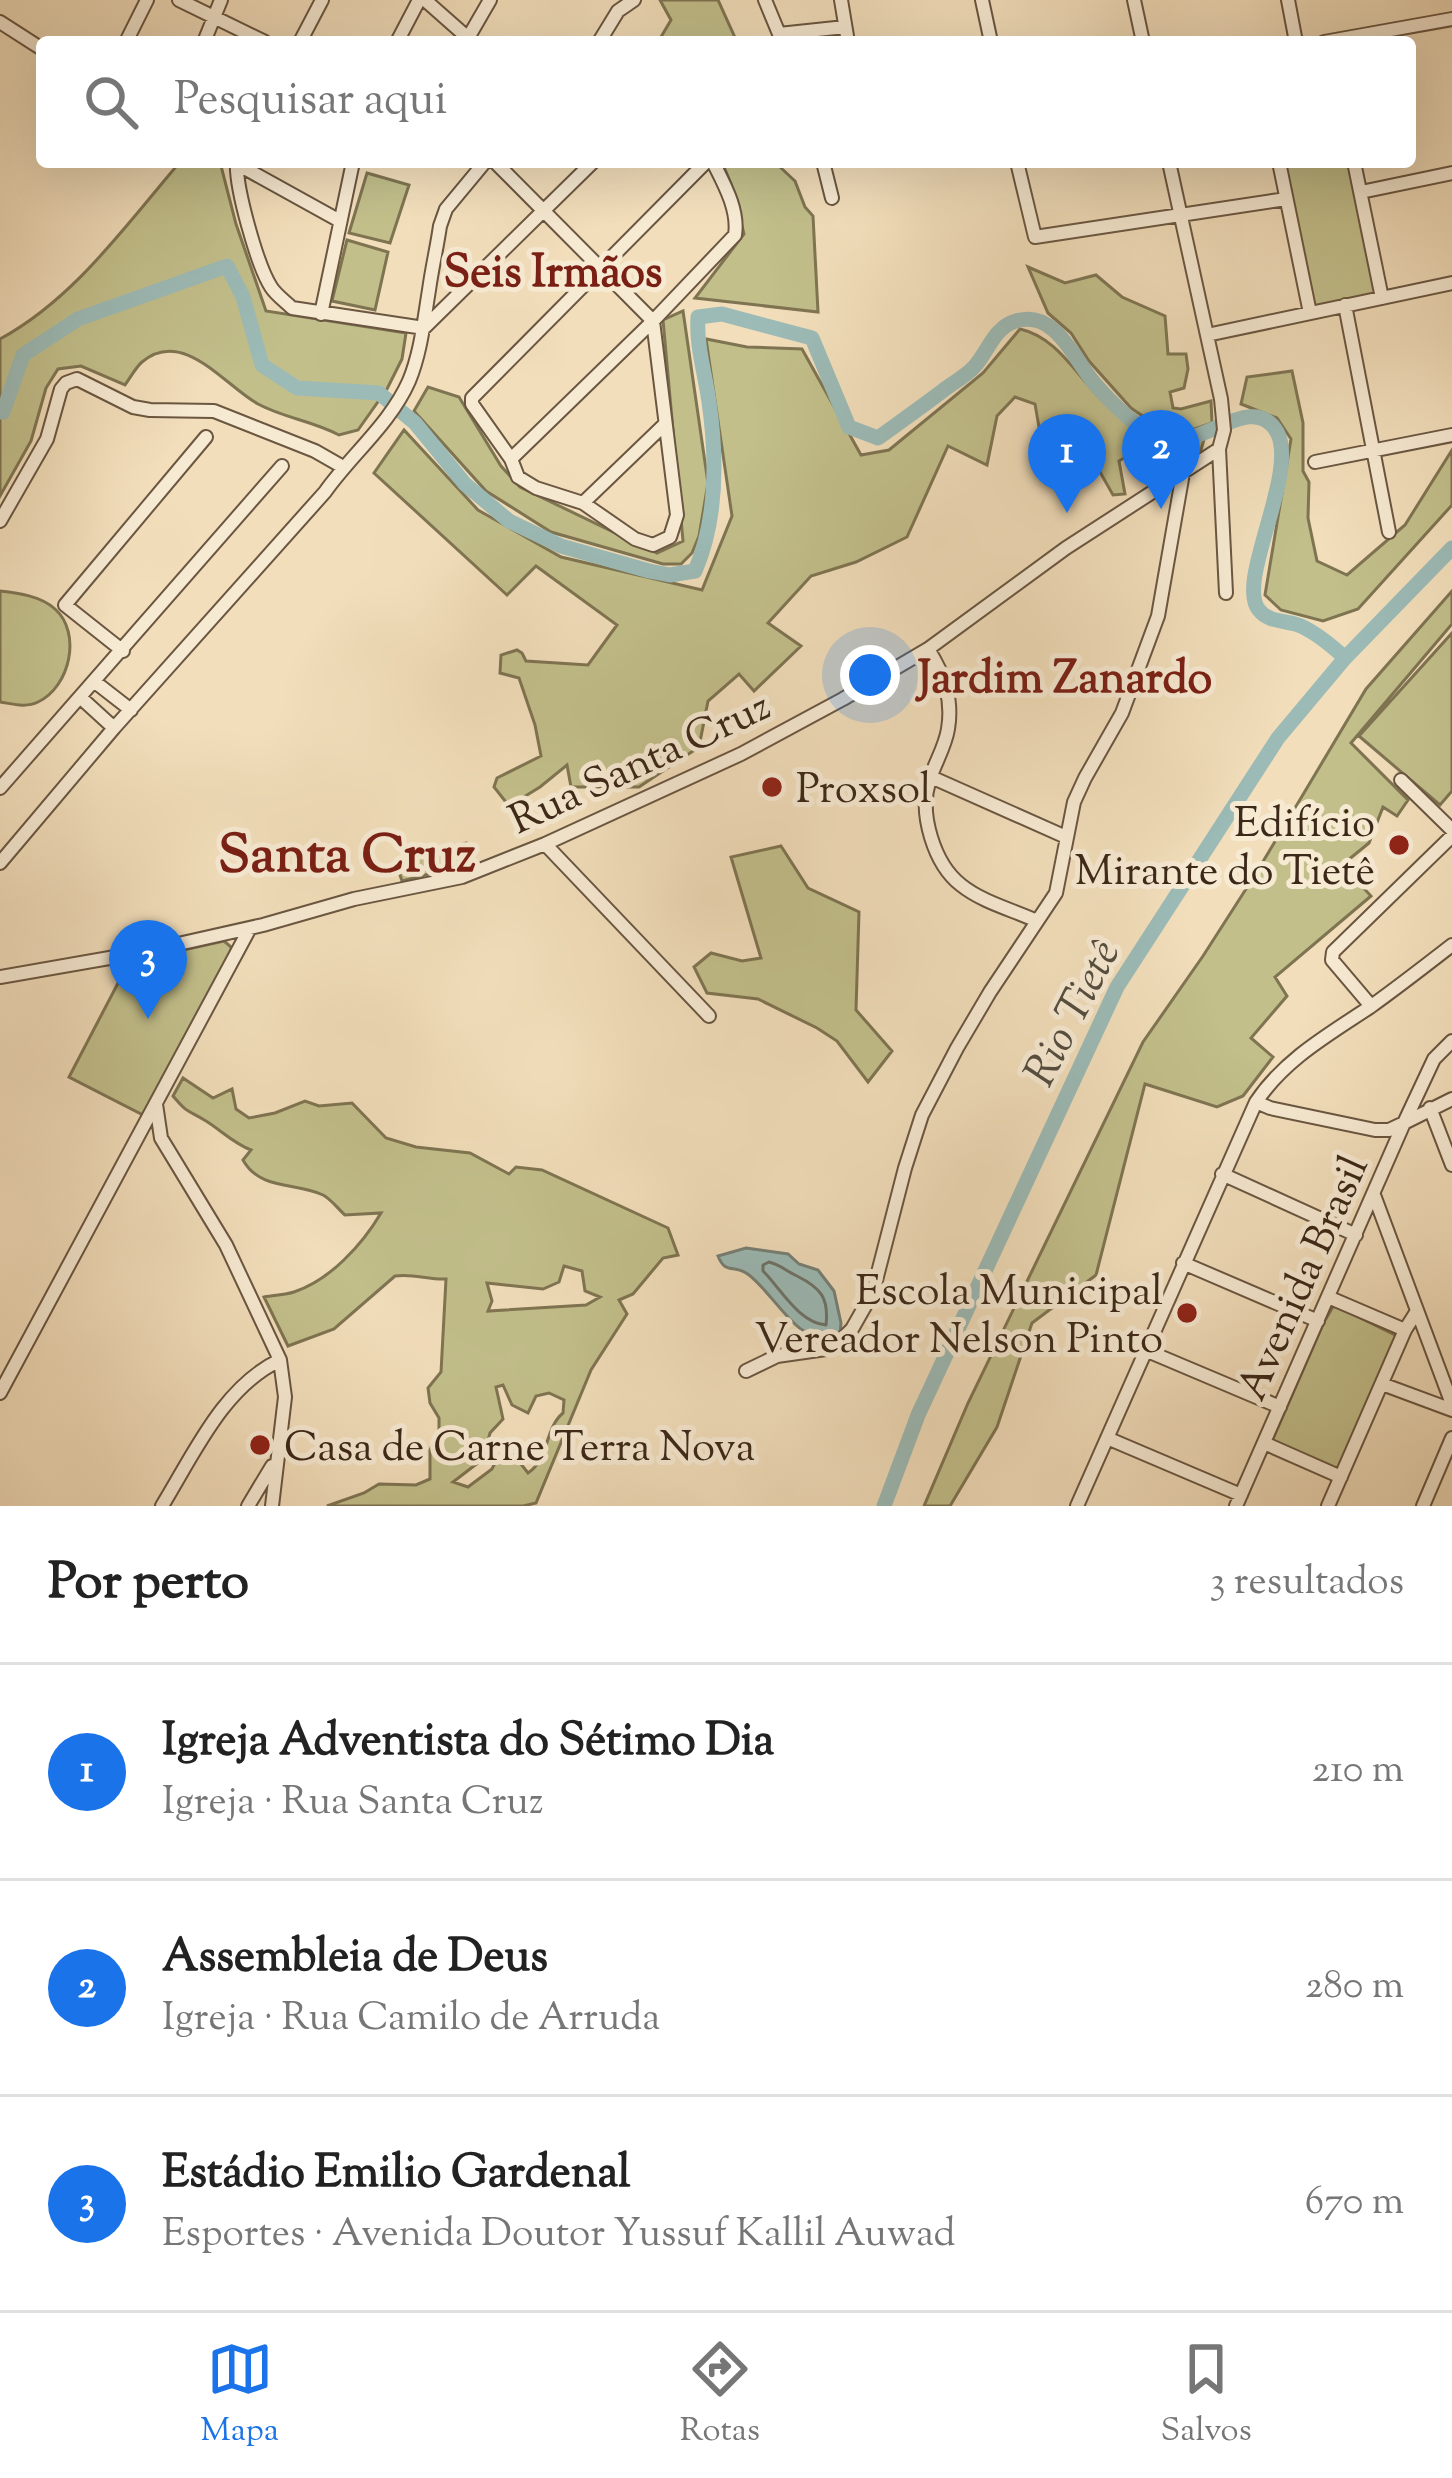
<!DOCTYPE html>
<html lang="pt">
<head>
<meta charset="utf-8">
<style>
	body { margin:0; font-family:"Sorts Mill Goudy",serif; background:#f2f2f2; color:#222 }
	.you { position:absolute; left:870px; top:675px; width:42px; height:42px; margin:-30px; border:9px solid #fff; border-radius:50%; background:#1a73e8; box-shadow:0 0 0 18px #1a73e833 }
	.badge { display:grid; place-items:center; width:78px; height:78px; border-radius:50%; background:#1a73e8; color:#fff; font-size:39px; font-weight:700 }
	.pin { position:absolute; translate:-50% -99px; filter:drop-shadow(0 3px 6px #0008) }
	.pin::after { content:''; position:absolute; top:63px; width:42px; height:36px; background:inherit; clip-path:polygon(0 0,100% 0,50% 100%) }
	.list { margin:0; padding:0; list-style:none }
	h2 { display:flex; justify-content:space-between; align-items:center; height:156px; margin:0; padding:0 48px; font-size:51px }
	h2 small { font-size:39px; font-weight:400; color:#767676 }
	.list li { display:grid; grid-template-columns:78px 1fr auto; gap:36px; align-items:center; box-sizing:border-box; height:216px; padding:0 48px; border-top:3px solid #e0e0e0 }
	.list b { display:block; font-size:45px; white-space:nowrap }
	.list p { margin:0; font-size:39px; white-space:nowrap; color:#767676 }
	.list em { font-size:39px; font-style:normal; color:#767676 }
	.icon { flex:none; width:66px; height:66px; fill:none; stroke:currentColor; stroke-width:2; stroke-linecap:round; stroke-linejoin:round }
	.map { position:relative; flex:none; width:1452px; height:1506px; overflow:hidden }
	.search { position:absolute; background:#fff; box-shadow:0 12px 48px #0002; left:36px; right:36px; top:36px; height:132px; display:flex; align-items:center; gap:30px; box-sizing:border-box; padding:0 42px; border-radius:12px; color:#767676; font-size:45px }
	.sheet { height:804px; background:#fff }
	nav { display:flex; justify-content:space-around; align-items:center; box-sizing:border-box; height:168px; border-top:3px solid #e0e0e0; background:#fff; font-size:33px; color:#767676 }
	nav a { display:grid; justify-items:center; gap:6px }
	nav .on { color:#1a73e8 }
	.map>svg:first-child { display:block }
	.green { fill:#c2bf8b; stroke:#7f7452; stroke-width:3; fill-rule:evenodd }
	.water { fill:#9cbbb7; stroke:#768077; stroke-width:3 }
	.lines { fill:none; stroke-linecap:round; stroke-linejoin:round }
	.shore { stroke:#6c7268; stroke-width:3 }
	.river { stroke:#9cbbb7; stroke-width:15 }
	.minor-casing { stroke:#6a5641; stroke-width:16 }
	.minor { stroke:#f7ead3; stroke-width:12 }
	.poi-dot { fill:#8f2418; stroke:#f7ead3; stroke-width:4.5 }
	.labels { text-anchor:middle; stroke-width:10; stroke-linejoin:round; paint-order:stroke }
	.street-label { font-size:42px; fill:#3c2818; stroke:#f7ead3 }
	.poi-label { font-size:42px; fill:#3c2818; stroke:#f7ead3; text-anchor:start }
	.neighbourhood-label { font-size:45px; font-weight:bold; fill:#7a1f14; stroke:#f7ead3 }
	.water-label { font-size:45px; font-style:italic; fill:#544d40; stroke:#f7ead3 }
	.district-label { font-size:54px; font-weight:bold; fill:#7a1f14; stroke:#f7ead3 }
</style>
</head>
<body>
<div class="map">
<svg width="1452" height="1506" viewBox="0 0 1452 1506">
	<rect width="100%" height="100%" fill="#f2debb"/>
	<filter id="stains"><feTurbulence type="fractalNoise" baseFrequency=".00167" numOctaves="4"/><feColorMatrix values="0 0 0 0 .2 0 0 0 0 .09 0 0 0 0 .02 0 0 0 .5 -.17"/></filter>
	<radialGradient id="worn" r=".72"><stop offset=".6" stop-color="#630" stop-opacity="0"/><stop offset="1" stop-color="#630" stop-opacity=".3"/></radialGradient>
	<path class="green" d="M660 0H718L737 42H658L671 20Z
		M180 162H220L236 224 266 311 406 333 402 359 387 389 358 430 339 435C313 421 284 418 258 404 225 386 183 327 142 362 136 367 130 378 125 385L81 366 58 369 46 388 31 441 0 496V339C74 299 126 225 180 162Z
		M722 162H796L780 167 795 181 805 207 813 216 818 312 695 298 744 234 731 184Z
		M1281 162H1353L1380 296 1311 309Z
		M367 173 409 185 390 243 349 233Z
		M347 240 388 252 375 310 332 301Z
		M1028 267 1065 283 1096 275 1122 297 1165 316 1168 354H1186L1188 369 1184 388 1170 392 1173 408 1181 409 1211 401 1212 423 1183 433 1163 430 1131 408 1089 361 1071 333 1048 313Z
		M683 311 708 483 699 536 692 553 681 564H663L551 532 486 491 414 411 428 387 459 397 501 466 520 487 657 553 683 541 663 320Z
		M1020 329C1056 337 1075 373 1100 398 1115 414 1133 429 1150 443L1186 442 1205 436 1201 450C1179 452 1174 448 1166 470L1160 471C1149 460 1134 451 1119 461L1125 494 1113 495 1100 472 1093 433 1062 438 1067 476 1047 473 1035 404 1015 397 997 416 987 465 948 446 907 537 856 562 811 576 768 623 801 646 754 691 739 674 708 701 699 747 639 787H571L567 765 540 787 509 806 494 787 497 778 541 756 535 725 519 678 500 673 501 655 517 650 522 653 526 661 588 665 617 625 536 566 507 595 374 473 404 430 478 510 561 557 702 590 732 516 706 339 747 347 802 349 861 455 889 450 983 373Z
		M1292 371 1303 423V471L1309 482 1308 518 1317 561 1347 575 1405 525 1452 450V505L1358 609 1323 621 1281 610 1265 595 1291 439 1277 418 1241 404 1247 377Z
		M0 591C18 593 41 596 55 609 82 633 70 687 38 702 26 708 13 704 0 702Z
		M1452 591V624L1351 743 1408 800 1397 816 1383 807 1369 843 1342 865 1371 896 1275 977 1287 996 1251 1038 1273 1057 1243 1096 1217 1107 1145 1084 1096 1275 1032 1323 997 1427 950 1506H924L968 1403 1143 1042 1203 956 1255 875 1366 689Z
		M1452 633V791L1440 805 1359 736Z
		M466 843 469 864 402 881 396 863 401 858Z
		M781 846 808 888 859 912 856 1010 892 1051 868 1082 837 1041 817 1028 758 999 707 993 694 967 711 953 742 961 761 958 731 857Z
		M224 941 231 947V954L145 1116 69 1077 129 962Z
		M183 1078 213 1098 232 1089 236 1109 249 1118 275 1113 305 1101 319 1106 352 1103 386 1138 416 1147 470 1153 509 1174 516 1167 542 1170 668 1228 678 1255 663 1258 633 1294 619 1300 627 1314 591 1370 536 1503 523 1506H327L364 1493 379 1484 416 1485 430 1479V1450L439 1430V1418L430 1403 428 1388 441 1372 446 1279C429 1280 412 1273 395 1276L334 1329 288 1346 264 1297C274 1295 285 1295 294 1292 330 1280 362 1245 381 1213L345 1215C338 1209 331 1199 323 1195 298 1182 260 1191 243 1160L251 1150C233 1143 222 1131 206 1121 188 1110 188 1114 173 1096ZM564 1266 582 1271 585 1291 600 1297 586 1305 488 1311 492 1301 487 1283 543 1289 559 1282ZM503 1385 512 1405 528 1413 536 1396 549 1393 564 1400 563 1413C544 1429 550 1458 528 1473L514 1455 498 1457 492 1469 468 1487 453 1482 483 1459 490 1433 503 1419 496 1387Z
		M1334 1305 1397 1336 1340 1471 1272 1441 1324 1322Z"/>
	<path class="water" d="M746 1248 788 1254 799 1264 818 1270 834 1291 841 1323 840 1334 832 1341C794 1340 776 1296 749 1275 734 1263 726 1276 718 1256Z"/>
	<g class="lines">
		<path class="shore" d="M769 1262C781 1265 786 1271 797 1276 821 1288 829 1298 826 1325 799 1323 781 1289 763 1271V1265Z"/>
		<path class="river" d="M0 412H3L23 355 78 319 227 266 243 297 262 365 297 388 379 393 415 423 465 484 509 521 561 546 649 571 670 575 695 571C718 518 717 458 709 402 705 373 696 346 698 317L722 314 812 338 849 427 878 438C900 422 923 406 945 389 954 382 966 376 974 367 988 352 994 327 1016 321 1056 309 1074 360 1095 384 1109 400 1125 417 1143 428 1155 435 1172 439 1187 438 1215 434 1257 396 1277 432 1299 473 1235 582 1259 610 1269 623 1287 620 1301 626 1318 634 1331 645 1345 658
			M884 1506 918 1415 1117 987 1278 738 1345 658 1452 548"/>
		<defs>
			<path id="minor" d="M179 0 265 42
				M425 0 468 38 490 0
				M765 0 782 41
				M841 0 848 42
				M982 0 991 42
				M1134 0 1143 42
				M1288 0 1296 42
				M0 22 42 49
				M779 34 845 27
				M126 42 147 0
				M204 42 221 0
				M300 42 322 0
				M397 42 419 0
				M599 42 618 11 634 0
				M1324 42 1452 19
				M237 162C235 186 257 265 271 287 276 295 285 301 292 308L424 328
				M495 162 653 321
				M823 162 832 198
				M1017 162 1035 237 1286 199
				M1279 162 1310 313
				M1354 162 1382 298
				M237 164 340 221
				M1361 192 1452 173
				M1345 305 1389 532
				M321 314 353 162
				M653 321 677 515 670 537 653 545 635 539 583 503 536 488 518 477 511 459 472 404V398L706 162
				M425 327 593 162
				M1207 335 1452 283
				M1219 449 1226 593
				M511 459 653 321 735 235C739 210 724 184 713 162
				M1315 462 1452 435
				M583 503 665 424
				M0 521 47 439 61 389 66 383 77 379 133 407 150 410 214 411 315 451 343 467
				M928 649C944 674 953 699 948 729 945 748 934 764 929 782 919 814 934 864 961 885 982 902 1013 910 1037 921
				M123 651 65 605 206 437
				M95 682 131 710
				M80 697 114 728
				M931 777 1066 837
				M1401 780 1452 830
				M0 788 282 466
				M545 844 709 1016
				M0 863 114 728 325 492C351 455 390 424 409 381 421 352 424 320 429 290 432 268 437 247 440 226L446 209 485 162
				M0 977 138 953 263 925 354 899 462 877 545 844 741 754 843 699 928 649 1066 548 1219 449 1224 430 1221 399 1169 162
				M1371 1006 1332 960 1333 952 1452 836
				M1256 1102 1270 1108 1375 1130H1389L1404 1123 1434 1059 1452 1041
				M156 1104 161 1138 226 1245 280 1360 285 1397 272 1506
				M1430 1108 1452 1165
				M1222 1174 1356 1235
				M1374 1195 1452 1404
				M1183 1263 1318 1321
				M1328 1297 1405 1330
				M1145 1350 1280 1407
				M746 1371 777 1356 833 1348 852 1329 873 1292 905 1168 922 1115 957 1048 990 992 1056 893 1074 802 1085 778 1122 713 1158 616 1183 473
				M1382 1384 1452 1410
				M0 1393 250 928
				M1107 1438 1241 1495
				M1264 1443 1341 1477
				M162 1506C194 1454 223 1387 280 1360
				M248 1506 272 1466
				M1077 1506 1256 1102C1285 1059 1328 1035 1370 1007 1398 987 1425 966 1452 945
				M1236 1506 1404 1123 1452 1099
				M1328 1506 1405 1330 1417 1311
				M1423 1506 1452 1438"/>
		</defs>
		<use href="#minor" class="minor-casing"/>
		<use href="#minor" class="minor"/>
	</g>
	<g class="poi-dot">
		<circle cx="772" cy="787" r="12"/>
		<circle cx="1399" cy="845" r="12"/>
		<circle cx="1187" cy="1313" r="12"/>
		<circle cx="260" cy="1445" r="12"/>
	</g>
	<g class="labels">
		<g class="street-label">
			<text transform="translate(639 761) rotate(-25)" y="15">Rua Santa Cruz</text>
			<text transform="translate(1301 1277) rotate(-66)" y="15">Avenida Brasil</text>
		</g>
		<g class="poi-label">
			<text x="796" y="802">Proxsol</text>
			<text x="1375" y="836" text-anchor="end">Edifício<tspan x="1375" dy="48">Mirante do Tietê</tspan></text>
			<text x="1163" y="1304" text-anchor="end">Escola Municipal<tspan x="1163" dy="48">Vereador Nelson Pinto</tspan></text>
			<text x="284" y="1460">Casa de Carne Terra Nova</text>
		</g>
		<g class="neighbourhood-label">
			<text x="553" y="286">Seis Irmãos</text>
			<text x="1065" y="692">Jardim Zanardo</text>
		</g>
		<g class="water-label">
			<text transform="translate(1070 1012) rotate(-63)" y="16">Rio Tietê</text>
		</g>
		<g class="district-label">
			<text x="347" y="871">Santa Cruz</text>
		</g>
	</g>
	<rect width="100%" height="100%" filter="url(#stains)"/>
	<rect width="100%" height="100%" fill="url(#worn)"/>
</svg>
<div class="you"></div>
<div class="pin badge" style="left:1067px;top:513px">1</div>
<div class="pin badge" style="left:1161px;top:509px">2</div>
<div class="pin badge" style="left:148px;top:1019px">3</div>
<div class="search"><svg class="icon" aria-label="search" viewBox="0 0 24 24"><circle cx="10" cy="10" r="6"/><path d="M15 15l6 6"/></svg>Pesquisar aqui</div>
</div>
<section class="sheet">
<h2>Por perto<small>3 resultados</small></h2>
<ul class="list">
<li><span class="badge">1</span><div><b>Igreja Adventista do Sétimo Dia</b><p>Igreja · Rua Santa Cruz</p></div><em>210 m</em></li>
<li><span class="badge">2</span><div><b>Assembleia de Deus</b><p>Igreja · Rua Camilo de Arruda</p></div><em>280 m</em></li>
<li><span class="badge">3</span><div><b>Estádio Emilio Gardenal</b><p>Esportes · Avenida Doutor Yussuf Kallil Auwad</p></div><em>670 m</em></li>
</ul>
</section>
<nav>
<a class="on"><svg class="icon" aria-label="map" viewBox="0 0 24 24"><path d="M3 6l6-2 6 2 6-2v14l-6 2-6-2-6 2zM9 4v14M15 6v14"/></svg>Mapa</a>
<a><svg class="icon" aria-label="directions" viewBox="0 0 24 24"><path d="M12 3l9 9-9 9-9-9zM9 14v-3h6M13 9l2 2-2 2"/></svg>Rotas</a>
<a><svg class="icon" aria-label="saved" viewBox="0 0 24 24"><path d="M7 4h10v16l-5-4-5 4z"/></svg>Salvos</a>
</nav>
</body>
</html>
